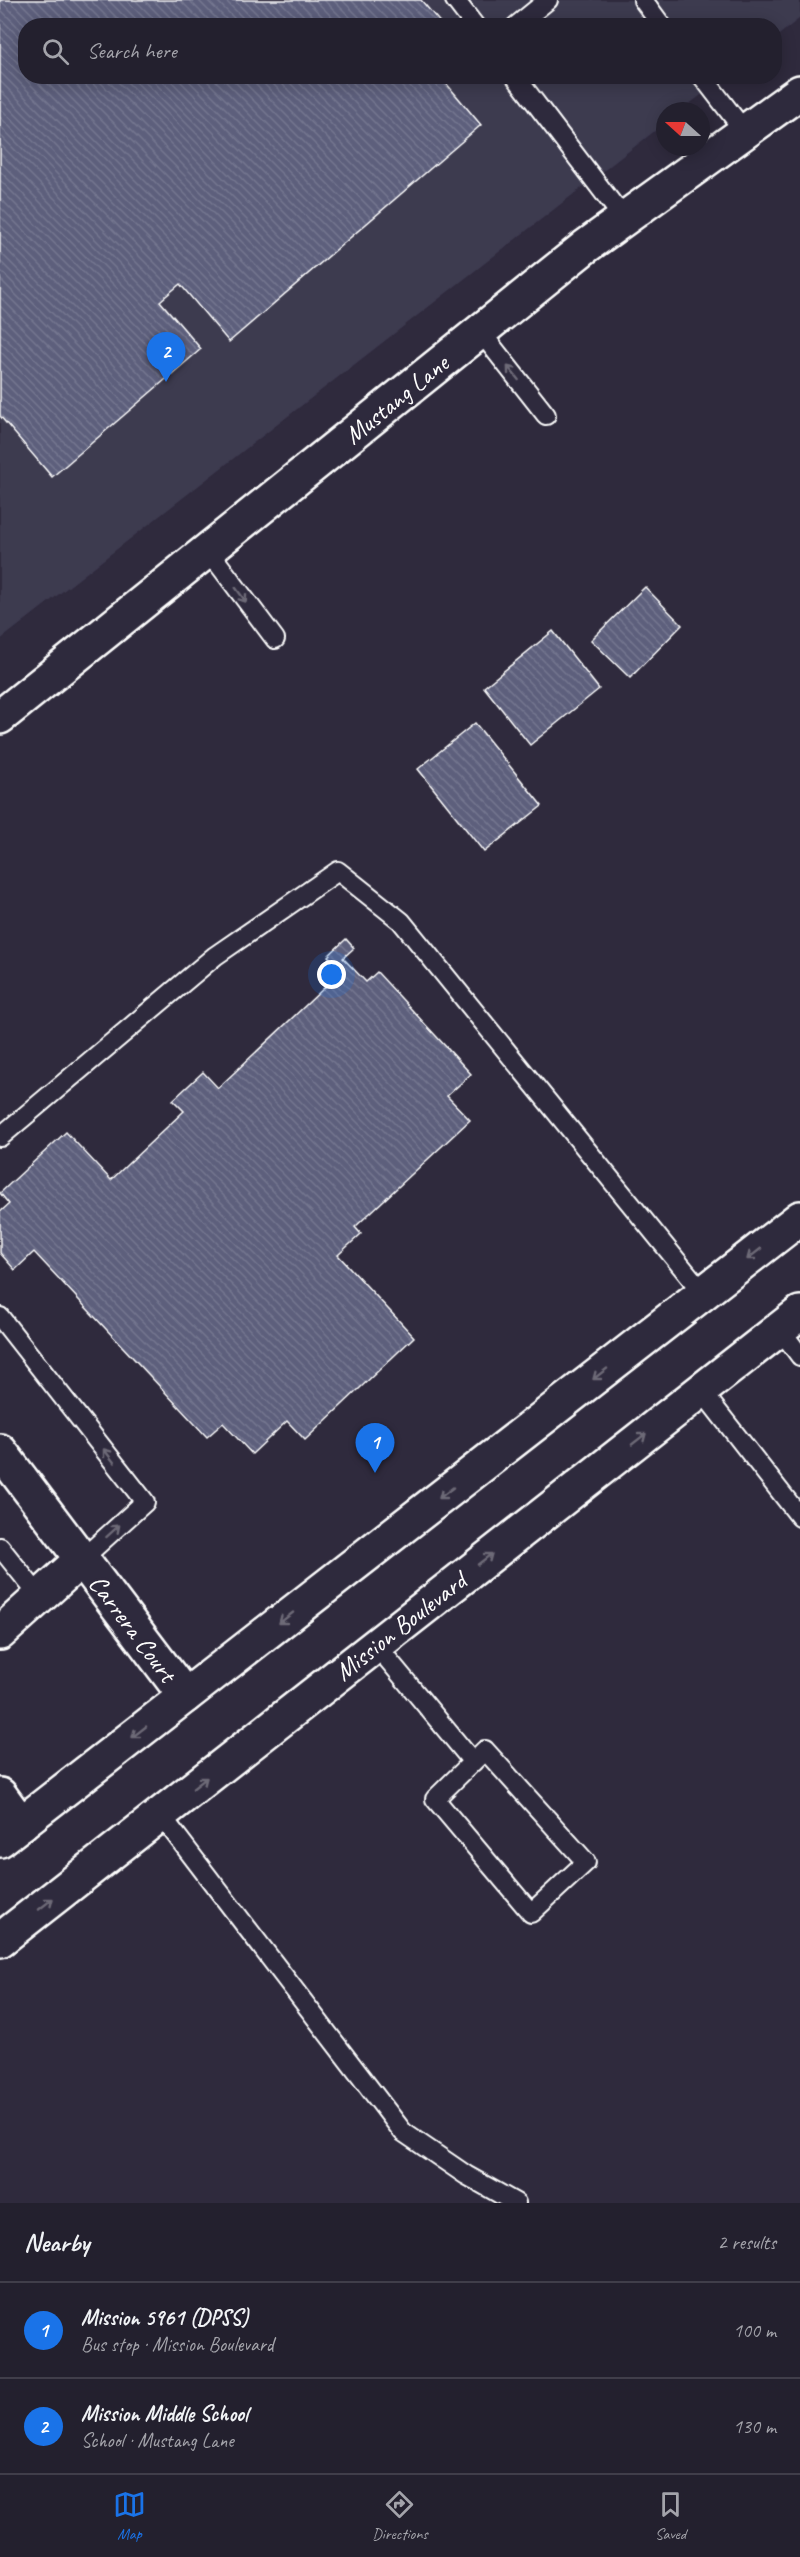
<!DOCTYPE html>
<html lang="en">
<head>
<meta charset="utf-8">
<style>
	body { margin:0; font-family:Caveat,sans-serif; background:#2f2d3a; color:#f1f3f6 }
	.compass { position:absolute; left:656px; top:102px; width:54px; height:54px; border-radius:50%; background:#23202e; box-shadow:0 3px 15px #0003; rotate:291deg }
	.you { position:absolute; left:332px; top:975px; width:21px; height:21px; margin:-15px; border:4px solid #fff; border-radius:50%; background:#1a73e8; box-shadow:0 0 0 9px #1a73e833 }
	.badge { display:grid; place-items:center; width:39px; height:39px; border-radius:50%; background:#1a73e8; color:#fff; font-size:20px; font-weight:700 }
	.pin { position:absolute; translate:-50% -50px; filter:drop-shadow(0 2px 3px #0008) }
	.pin::after { content:''; position:absolute; top:32px; width:21px; height:18px; background:inherit; clip-path:polygon(0 0,100% 0,50% 100%) }
	.list { margin:0; padding:0; list-style:none }
	h2 { display:flex; justify-content:space-between; align-items:center; height:78px; margin:0; padding:0 24px; font-size:26px }
	h2 small { font-size:20px; font-weight:400; color:#a3a3aa }
	.list li { display:grid; grid-template-columns:39px 1fr auto; gap:18px; align-items:center; box-sizing:border-box; height:96px; padding:0 24px; border-top:2px solid #403e4a }
	.list b { display:block; font-size:22px; white-space:nowrap }
	.list p { margin:0; font-size:20px; white-space:nowrap; color:#a3a3aa }
	.list em { font-size:20px; font-style:normal; color:#a3a3aa }
	.icon { flex:none; width:33px; height:33px; fill:none; stroke:currentColor; stroke-width:2; stroke-linecap:round; stroke-linejoin:round }
	.map { position:relative; flex:none; width:800px; height:2203px; overflow:hidden }
	.search { position:absolute; background:#23202e; box-shadow:0 3px 15px #0003; left:18px; right:18px; top:18px; height:66px; display:flex; align-items:center; gap:15px; box-sizing:border-box; padding:0 21px; border-radius:24px; color:#a3a3aa; font-size:22px }
	.sheet { height:270px; background:#23202e }
	nav { display:flex; justify-content:space-around; align-items:center; box-sizing:border-box; height:84px; border-top:2px solid #403e4a; background:#23202e; font-size:16px; color:#a3a3aa }
	nav a { display:grid; justify-items:center; gap:3px }
	nav .on { color:#1a73e8 }
	.map>svg:first-child { display:block }
	.built { fill:#3d3a50 }
	.building { fill:url(#building-back-hatch); stroke:#fff; stroke-width:1.5 }
	.lines { fill:none; stroke-linecap:round; stroke-linejoin:round }
	.lane-casing { stroke:#fff; stroke-width:22 }
	.street-casing { stroke:#fff; stroke-width:38 }
	.primary-casing { stroke:#fff; stroke-width:38 }
	.lane { stroke:#2f2a3d; stroke-width:18 }
	.street { stroke:#2f2a3d; stroke-width:33 }
	.primary { stroke:#2f2a3d; stroke-width:33 }
	.oneway { stroke:#6d6a77 }
	.labels { text-anchor:middle; stroke-width:5; stroke-linejoin:round; paint-order:stroke }
	.street-label { font-size:26px; fill:#fff; stroke:#2f2a3d }
</style>
</head>
<body>
<div class="map">
<svg width="800" height="2203" viewBox="0 0 800 2203">
	<defs>
		<pattern id="building-back-hatch" width="6" height="6" patternUnits="userSpaceOnUse" patternTransform="scale(1.5)"><rect width="6" height="6" fill="#5d5f7c"/><path d="M-1 5l2 2M0 0l6 6M5-1l2 2" fill="none" stroke="#757790"/></pattern>
	</defs>
	<rect width="100%" height="100%" fill="#2f2a3d"/>
	<filter id="ink" filterUnits="userSpaceOnUse"><feTurbulence type="fractalNoise" baseFrequency=".0167" numOctaves="2"/><feDisplacementMap in="SourceGraphic" scale="12" xChannelSelector="R" yChannelSelector="G"/><feConvolveMatrix kernelMatrix="1 2 1 2 8 2 1 2 1" color-interpolation-filters="sRGB"/></filter>
	<g filter="url(#ink)">
		<path class="built" d="M0 0H800V18L775 38 774 26H26V76L725 77 680 111H665V123L0 640Z"/>
		<path class="building" d="M0 0H421L443 26H26V76H440L481 125 229 342 180 284 160 301 201 349 52 477 0 416Z
			M645 587 682 625 630 678 591 640Z
			M553 631 599 689 530 745 484 687Z
			M475 723 542 806 484 852 418 769Z
			M346 939 354 948 343 958 366 982 377 972 471 1074 447 1096 470 1120 355 1227 361 1234 338 1255 414 1337 305 1440 287 1421 252 1454 223 1423 207 1437 34 1252 15 1270 0 1253V1212L9 1204 0 1193 66 1132 111 1180 184 1111 173 1100 203 1072 218 1088 342 971 328 956Z"/>
		<g class="lines">
			<defs>
				<path id="lane" d="M455 0 475 26
					M643 0 662 26
					M516 26 548 0
					M515 76 624 219
					M702 76 745 132
					M480 331 546 415
					M208 550 275 639
					M0 1137 215 956 338 871 401 921 703 1293
					M0 1317 145 1502 82 1559
					M780 1329 800 1356
					M701 1390 800 1517
					M0 1547 40 1597
					M376 1645 473 1762
					M485 1750 586 1862 531 1913 435 1799Z
					M160 1814 403 2132 466 2175 516 2203"/>
				<path id="street" d="M0 717 585 247 800 92
					M0 1451 185 1696
					M0 1633 82 1559
					M0 1795 21 1824"/>
				<path id="primary" d="M0 1840 800 1218
					M0 1940 800 1313"/>
			</defs>
			<use href="#lane" class="lane-casing"/>
			<use href="#street" class="street-casing"/>
			<use href="#primary" class="primary-casing"/>
			<use href="#lane" class="lane"/>
			<use href="#street" class="street"/>
			<use href="#primary" class="primary"/>
		</g>
		<defs><path id="oneway-shaft" d="M-6 0H5M1.5-3L5.5 0L1.5 3" fill="none" stroke-width="1.6" stroke-linecap="round" stroke-linejoin="round" transform="scale(1.5)"/></defs>
		<g class="oneway">
			<use href="#oneway-shaft" transform="translate(513 373) rotate(-129)"/>
			<use href="#oneway-shaft" transform="translate(241 595) rotate(54)"/>
			<use href="#oneway-shaft" transform="translate(754 1254) rotate(142)"/>
			<use href="#oneway-shaft" transform="translate(600 1374) rotate(142)"/>
			<use href="#oneway-shaft" transform="translate(639 1439) rotate(-38)"/>
			<use href="#oneway-shaft" transform="translate(109 1456) rotate(-128)"/>
			<use href="#oneway-shaft" transform="translate(446 1493) rotate(142)"/>
			<use href="#oneway-shaft" transform="translate(113 1531) rotate(-42)"/>
			<use href="#oneway-shaft" transform="translate(485 1559) rotate(-38)"/>
			<use href="#oneway-shaft" transform="translate(286 1618) rotate(142)"/>
			<use href="#oneway-shaft" transform="translate(139 1732) rotate(142)"/>
			<use href="#oneway-shaft" transform="translate(200 1783) rotate(-38)"/>
			<use href="#oneway-shaft" transform="translate(46 1904) rotate(-38)"/>
		</g>
	</g>
	<g class="labels">
		<g class="street-label">
			<text transform="translate(396 399) rotate(-39)" y="9">Mustang Lane</text>
			<text transform="translate(400 1626) rotate(-38)" y="9">Mission Boulevard</text>
			<text transform="translate(133 1628) rotate(53)" y="9">Carrera Court</text>
		</g>
	</g>
</svg>
<svg class="compass" viewBox="-18 -18 36 36"><path d="M0-13l5 13h-10z" fill="#e53935"/><path d="M0 13l5-13h-10z" fill="#a3a3aa"/></svg>
<div class="you"></div>
<div class="pin badge" style="left:375px;top:1473px">1</div>
<div class="pin badge" style="left:166px;top:382px">2</div>
<div class="search"><svg class="icon" aria-label="search" viewBox="0 0 24 24"><circle cx="10" cy="10" r="6"/><path d="M15 15l6 6"/></svg>Search here</div>
</div>
<section class="sheet">
<h2>Nearby<small>2 results</small></h2>
<ul class="list">
<li><span class="badge">1</span><div><b>Mission 5961 (DPSS)</b><p>Bus stop · Mission Boulevard</p></div><em>100 m</em></li>
<li><span class="badge">2</span><div><b>Mission Middle School</b><p>School · Mustang Lane</p></div><em>130 m</em></li>
</ul>
</section>
<nav>
<a class="on"><svg class="icon" aria-label="map" viewBox="0 0 24 24"><path d="M3 6l6-2 6 2 6-2v14l-6 2-6-2-6 2zM9 4v14M15 6v14"/></svg>Map</a>
<a><svg class="icon" aria-label="directions" viewBox="0 0 24 24"><path d="M12 3l9 9-9 9-9-9zM9 14v-3h6M13 9l2 2-2 2"/></svg>Directions</a>
<a><svg class="icon" aria-label="saved" viewBox="0 0 24 24"><path d="M7 4h10v16l-5-4-5 4z"/></svg>Saved</a>
</nav>
</body>
</html>
